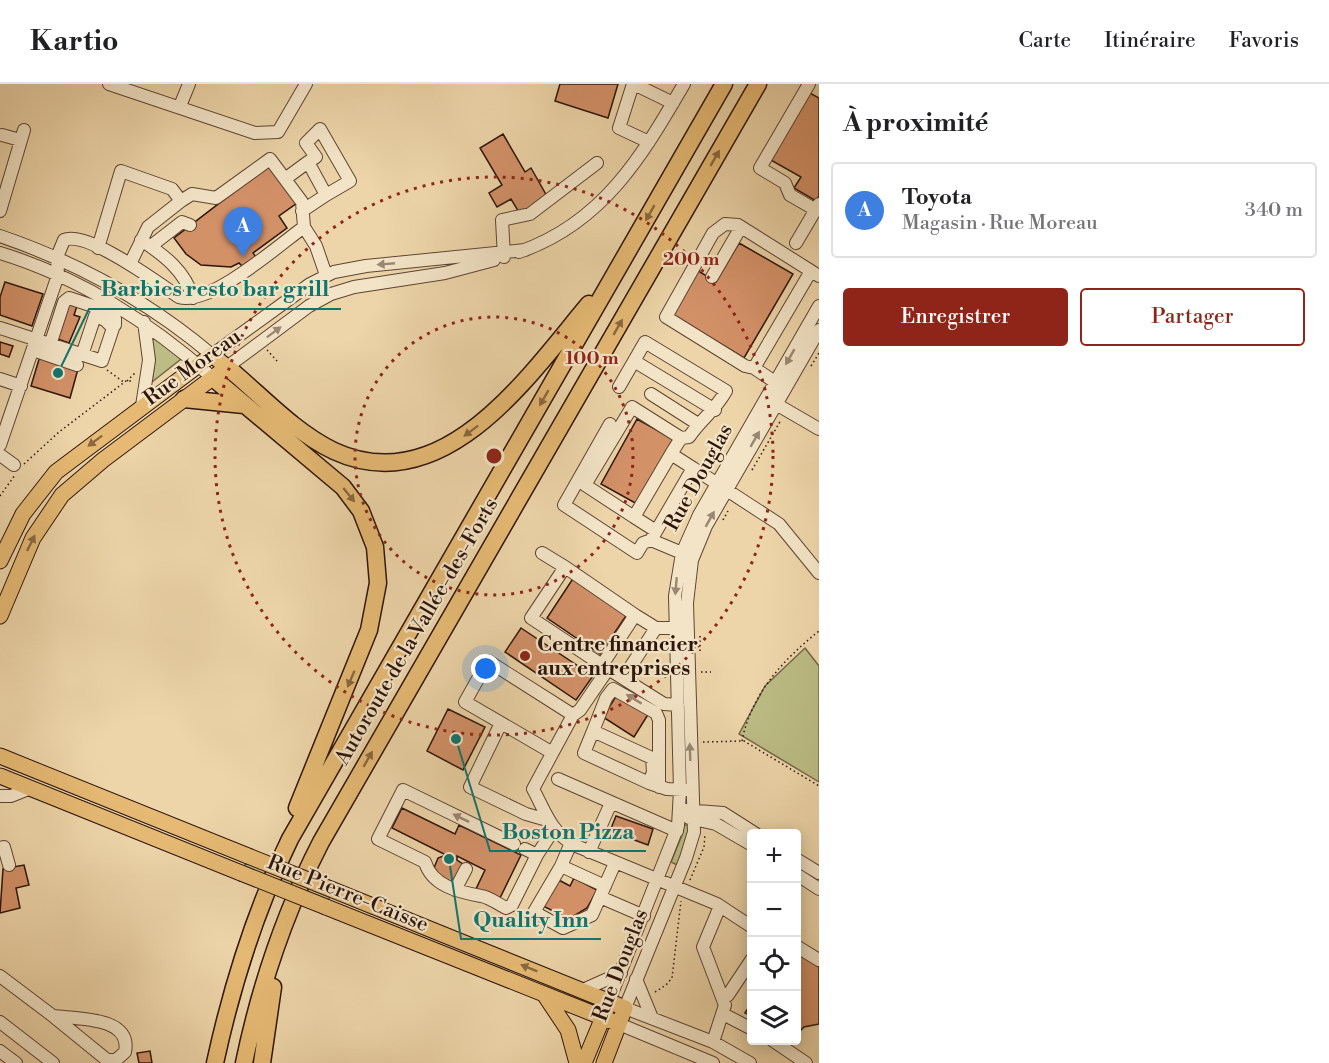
<!DOCTYPE html>
<html lang="fr">
<head>
<meta charset="utf-8">
<style>
	body { margin:0; font-family:"Libre Bodoni",serif; background:#f2f2f2; color:#202124 }
	.controls { position:absolute; right:18px; bottom:18px; display:grid; overflow:hidden; border-radius:6px; box-shadow:0 3px 15px #0003 }
	.controls button { width:54px; height:54px; display:grid; place-items:center; padding:0; border:0; border-bottom:2px solid #e0e0e0; background:#fff; color:#202124; font:30px sans-serif }
	.you { position:absolute; left:486px; top:585px; width:21px; height:21px; margin:-15px; border:4px solid #fff; border-radius:50%; background:#1a73e8; box-shadow:0 0 0 9px #1a73e833 }
	.badge { display:grid; place-items:center; width:39px; height:39px; border-radius:50%; background:#8f2418; color:#fff; font-size:20px; font-weight:700 }
	.pin { position:absolute; translate:-50% -50px; filter:drop-shadow(0 2px 3px #0008) }
	.pin::after { content:''; position:absolute; top:32px; width:21px; height:18px; background:inherit; clip-path:polygon(0 0,100% 0,50% 100%) }
	.list { margin:0; padding:0; list-style:none }
	h2 { display:flex; justify-content:space-between; align-items:center; height:78px; margin:0; padding:0 24px; font-size:26px }
	h2 small { font-size:20px; font-weight:400; color:#757577 }
	.list li { display:grid; grid-template-columns:39px 1fr auto; gap:18px; align-items:center; box-sizing:border-box; height:96px; margin:0 12px 12px; padding:0 12px; border:2px solid #e0e0e0; border-radius:6px }
	.list b { display:block; font-size:22px; white-space:nowrap }
	.list p { margin:0; font-size:20px; white-space:nowrap; color:#757577 }
	.list em { font-size:20px; font-style:normal; color:#757577 }
	.actions { display:flex; gap:12px; padding:18px 24px }
	.actions a { flex:1; padding:14px 0; border:2px solid #8f2418; border-radius:6px; text-align:center; font-size:21px; color:#8f2418 }
	.actions .main { background:#8f2418; color:#fff }
	.icon { flex:none; width:33px; height:33px; fill:none; stroke:currentColor; stroke-width:2; stroke-linecap:round; stroke-linejoin:round }
	.map { position:relative; flex:none; width:819px; height:979px; overflow:hidden }
	header { display:flex; align-items:center; gap:36px; box-sizing:border-box; height:84px; padding:0 30px; background:#fff; border-bottom:2px solid #e0e0e0 }
	header strong { font-size:28px }
	nav { display:flex; gap:33px; margin-inline-start:auto; font-size:21px }
	main { display:flex }
	aside { flex:1; background:#fff }
	.map>svg:first-child { display:block }
	.green { fill:#bcbc85; stroke:#746848; stroke-width:1.5 }
	.building { fill:#d39168; stroke:#2d150c; stroke-width:1.5 }
	.lines { fill:none; stroke-linecap:round; stroke-linejoin:round }
	.minor-casing { stroke:#5d4533; stroke-width:14 }
	.major-casing { stroke:#2d150c; stroke-width:17 }
	.highway-casing { stroke:#2d150c; stroke-width:19 }
	.path { stroke:#2d150c; stroke-width:1.5; stroke-dasharray:1.5 3; stroke-linecap:butt }
	.minor { stroke:#f3e4c7; stroke-width:12 }
	.major { stroke:#e6ba74; stroke-width:15 }
	.highway { stroke:#e6ba74; stroke-width:16 }
	.major-bridge-casing { stroke:#2d150c; stroke-width:17; stroke-linecap:butt }
	.major-bridge { stroke:#e6ba74; stroke-width:15 }
	.oneway { fill:#8a6840 }
	.oneway2 { fill:#9a8773 }
	.ring { fill:none; stroke:#8f2418; stroke-width:3; stroke-dasharray:3 6 }
	.poi-dot { fill:#8f2418; stroke:#f3e4c7; stroke-width:2 }
	.labels { text-anchor:middle; stroke-width:4.5; stroke-linejoin:round; paint-order:stroke }
	.street-label { font-size:21px; fill:#2d150c; stroke:#f3e4c7 }
	.poi-label { font-size:21px; font-weight:bold; fill:#2d150c; stroke:#f3e4c7; text-anchor:start }
	.centre { fill:#8f2418; stroke:#f3e4c7; stroke-width:3 }
	.ring-label { font-size:18px; text-anchor:middle; font-weight:bold; fill:#8f2418; stroke:#f3e4c7; stroke-width:4.5; stroke-linejoin:round; paint-order:stroke }
	.leader { fill:none; stroke:#0f766e; stroke-width:2 }
	.callout-dot { fill:#0f766e; stroke:#f3e4c7; stroke-width:2 }
	.callout-label { font-size:22px; text-anchor:middle; font-weight:bold; fill:#0f766e; stroke:#f3e4c7; stroke-width:4.5; stroke-linejoin:round; paint-order:stroke }
</style>
</head>
<body>
<header>
<strong>Kartio</strong>
<nav><a>Carte</a><a>Itinéraire</a><a>Favoris</a></nav>
</header>
<main>
<div class="map">
<svg width="819" height="979" viewBox="0 0 819 979">
	<rect width="100%" height="100%" fill="#edd5a9"/>
	<filter id="stains"><feTurbulence type="fractalNoise" baseFrequency=".00333" numOctaves="4"/><feColorMatrix values="0 0 0 0 .2 0 0 0 0 .09 0 0 0 0 .02 0 0 0 .5 -.17"/></filter>
	<radialGradient id="worn" r=".72"><stop offset=".6" stop-color="#630" stop-opacity="0"/><stop offset="1" stop-color="#630" stop-opacity=".3"/></radialGradient>
	<path class="green" d="M153 253 181 275 152 298 155 276 151 254Z
		M805 564 819 582V698L739 650 765 602Z
		M684 741H689L685 762 677 781 671 778 682 751Z
		M246 778 331 811 328 817 244 783Z"/>
	<path class="building" d="M560 0H618L608 34 555 17Z
		M808 8 819 14V112L816 117 794 104 801 93 769 75Z
		M503 50 525 88 531 84 548 114 520 130 511 115 497 123 489 109 502 101 480 64Z
		M269 81 297 119 279 132 287 144 253 169 256 173 242 182 239 179 231 183 201 181 186 170 174 154Z
		M739 159 793 190 744 274 671 230 697 186 716 198Z
		M5 198 43 210 32 242 0 231V213Z
		M69 219 77 222 74 231 80 233 69 259 55 254Z
		M0 258 13 262 9 273 0 270Z
		M40 272 78 285 70 314 31 302Z
		M637 335 673 355 637 420 601 400Z
		M574 493 628 529 600 570 547 534Z
		M521 544 593 592 576 616 505 568Z
		M618 609 649 629 634 653 603 633Z
		M448 625 485 643 463 686 427 667Z
		M402 724 455 750 459 741 521 771 499 816 476 805 485 786 457 772V776L463 780 456 795 451 798 438 791 434 784 438 774 446 771 392 744Z
		M616 732 653 745 648 761 610 747Z
		M24 781 29 801 16 804 20 824 0 829 3 785Z
		M555 794 570 802 574 794 597 806 587 824 569 835 541 821Z
		M796 868 819 883V940L804 943 796 951Z
		M752 918V932L745 929Z
		M150 967 152 979H139L137 969Z"/>
	<g class="lines">
		<defs>
			<path id="minor" d="M109 0 255 49 278 48 306 0
				M633 0 619 44 649 58
				M634 0 673 19
				M809 0 760 84 785 99 790 111 816 126
				M180 22 189 0
				M2 51 20 56
				M308 78 316 73 306 59 320 45 350 97 326 111
				M285 95 308 78 326 111 302 127
				M181 117 192 110 216 114 270 75 302 118 304 143
				M0 127 24 46
				M0 152C79 179 148 217 212 271L310 200 334 188 366 182 525 166
				M141 156C164 171 185 187 193 214
				M796 159 819 120
				M151 162 182 138 190 141
				M98 164 121 87 172 105 181 117 148 143 130 180
				M519 168C603 139 642 72 684 0
				M0 169C81 194 149 238 213 294
				M504 173 502 136 530 130 597 79
				M712 193 741 143
				M0 244 102 277 113 244 105 236 95 232 82 271
				M50 261 64 218 69 214 105 226 115 234V241
				M33 266 77 281
				M634 277 715 326
				M227 283 309 222 331 210 354 203 445 189 494 176
				M754 284 745 282 666 233 713 149 725 140 738 141 811 187
				M0 295 21 302
				M775 298 754 284 811 187 819 192
				M619 303 645 258 726 307C714 328 701 335 689 353L681 354
				M651 310 698 340
				M776 320 819 345
				M142 322 149 276 144 238
				M610 340 564 421 637 469 643 459 651 456
				M0 361 58 191 57 173 64 156C87 146 158 199 179 213 209 223 279 161 304 143L316 162 326 191
				M0 371 14 381
				M634 433 585 401 632 323 681 354 671 370
				M656 447 634 433 671 370 693 384
				M542 469 565 483
				M682 469 651 456 693 384 779 440 819 489
				M675 544H656L635 531 602 581 664 620 678 621
				M602 581 531 534 565 483 635 531
				M608 585 580 626 573 631 533 705C545 727 550 747 574 761L717 820 752 843
				M623 594 656 544
				M501 639 470 703 526 730 547 736
				M593 647 606 614 613 605 656 629 659 636V703
				M551 668 465 618 488 577 573 631
				M558 695 677 747
				M649 699 653 688 652 674 593 647 584 669 649 699 667 705 688 706
				M0 712H11L31 704
				M685 726 723 729 756 750
				M689 734 716 740 752 761
				M514 760 403 706 378 755 425 778C432 802 459 808 481 812 489 813 498 820 506 824L512 821 537 771 525 765
				M0 764 4 763 9 781
				M589 768 611 719
				M537 771 554 745
				M796 775 819 789
				M615 779 600 813 644 832
				M561 782 571 759
				M796 790 819 805
				M455 806 466 785
				M600 813 592 831 563 844 534 828 561 782 605 802
				M796 862 819 876
				M0 892 53 932
				M636 895 652 934
				M583 906 621 889
				M723 915 728 911 752 875
				M609 917 678 742 680 706 675 512 682 469 699 431 819 222
				M723 930 752 945
				M53 932C76 935 132 932 125 968L116 976H107Z
				M0 938 53 979
				M619 940 713 979
				M772 956 806 979
				M713 958 725 921 703 863 720 822
				M0 967 16 979
				M750 979 713 958 625 924 686 774 694 748 687 519 692 476 706 442 819 246"/>
			<path id="major" d="M0 477 23 430 56 388 212 271 227 283 103 376 62 411 33 454 0 532
				M0 672 248 772
				M0 692 241 789
				M333 806 625 924 604 979
				M326 823 619 940
				M544 910 568 946 577 979
				M584 979 606 926"/>
			<path id="highway" d="M227 283C261 311 294 348 334 367 444 418 529 291 589 220
				M213 294 343 403 361 427 375 463 378 499 369 546 297 724
				M184 315 244 321
				M215 979C232 901 255 827 290 755L724 0
				M244 979C260 902 285 828 321 758L758 0
				M262 979 273 903"/>
		</defs>
		<use href="#minor" class="minor-casing"/>
		<use href="#major" class="major-casing"/>
		<use href="#highway" class="highway-casing"/>
		<path class="path" d="M267 266 277 277
			M811 282 819 269
			M107 286 125 299
			M127 297 136 288
			M24 380 59 348 126 297H133
			M752 386 781 336
			M0 412 15 391
			M723 436 728 427
			M700 552V569
			M701 588H711
			M742 657C751 610 783 576 819 547
			M703 658 744 657 819 702
			M690 796 704 763 705 750
			M655 908 666 901 672 894 681 817"/>
		<use href="#minor" class="minor"/>
		<use href="#major" class="major"/>
		<use href="#highway" class="highway"/>
		<defs>
			<path id="major-bridge" d="M248 772 333 806
				M241 789 326 823"/>
		</defs>
		<use href="#major-bridge" class="major-bridge-casing"/>
		<use href="#major-bridge" class="major-bridge"/>
	</g>
	<defs><path id="oneway-solid" d="M-6-.8H1V-3.2L6.5 0L1 3.2V.8H-6Z" transform="scale(1.5)"/></defs>
	<g class="oneway">
		<use href="#oneway-solid" transform="translate(715 74) rotate(-60)"/>
		<use href="#oneway-solid" transform="translate(650 129) rotate(120)"/>
		<use href="#oneway-solid" transform="translate(618 243) rotate(-60)"/>
		<use href="#oneway-solid" transform="translate(544 314) rotate(120)"/>
		<use href="#oneway-solid" transform="translate(471 347) rotate(143)"/>
		<use href="#oneway-solid" transform="translate(95 357) rotate(143)"/>
		<use href="#oneway-solid" transform="translate(349 411) rotate(51)"/>
		<use href="#oneway-solid" transform="translate(31 459) rotate(-64)"/>
		<use href="#oneway-solid" transform="translate(351 595) rotate(113)"/>
		<use href="#oneway-solid" transform="translate(368 675) rotate(-60)"/>
		<use href="#oneway-solid" transform="translate(529 884) rotate(-158)"/>
	</g>
	<g class="oneway2">
		<use href="#oneway-solid" transform="translate(386 180) rotate(175)"/>
		<use href="#oneway-solid" transform="translate(274 248) rotate(-37)"/>
		<use href="#oneway-solid" transform="translate(790 273) rotate(120)"/>
		<use href="#oneway-solid" transform="translate(755 355) rotate(-60)"/>
		<use href="#oneway-solid" transform="translate(710 435) rotate(-61)"/>
		<use href="#oneway-solid" transform="translate(676 502) rotate(95)"/>
		<use href="#oneway-solid" transform="translate(634 615) rotate(-149)"/>
		<use href="#oneway-solid" transform="translate(690 668) rotate(-92)"/>
		<use href="#oneway-solid" transform="translate(461 734) rotate(-154)"/>
	</g>
	<g class="ring">
		<circle cx="494" cy="372" r="139"/>
		<circle cx="494" cy="372" r="279"/>
	</g>
	<circle class="poi-dot" cx="525" cy="572" r="6"/>
	<g class="labels">
		<g class="street-label">
			<text transform="translate(192 283) rotate(-36)" y="7">Rue Moreau</text>
			<text transform="translate(698 393) rotate(-61)" y="7">Rue Douglas</text>
			<text transform="translate(416 547) rotate(-60)" y="7">Autoroute de la Vallée-des-Forts</text>
			<text transform="translate(348 809) rotate(22)" y="7">Rue Pierre-Caisse</text>
			<text transform="translate(620 881) rotate(-69)" y="7">Rue Douglas</text>
		</g>
		<g class="poi-label">
			<text x="537" y="567">Centre financier<tspan x="537" dy="24">aux entreprises</tspan></text>
		</g>
	</g>
	<circle cx="494" cy="372" r="9" class="centre"/>
	<g class="ring-label">
		<text x="691" y="181">200 m</text>
		<text x="592" y="280">100 m</text>
	</g>
	<path class="leader" d="M58 289L89 225H341M456 655L490 767H646M449 775L461 855H601"/>
	<g class="callout-dot">
		<circle cx="58" cy="289" r="6"/>
		<circle cx="456" cy="655" r="6"/>
		<circle cx="449" cy="775" r="6"/>
	</g>
	<g class="callout-label">
		<text x="215" y="212">Barbies resto bar grill</text>
		<text x="568" y="755">Boston Pizza</text>
		<text x="531" y="843">Quality Inn</text>
	</g>
	<rect width="100%" height="100%" filter="url(#stains)"/>
	<rect width="100%" height="100%" fill="url(#worn)"/>
</svg>
<div class="controls">
<button>+</button>
<button>−</button>
<button><svg class="icon" aria-label="locate" viewBox="0 0 24 24"><circle cx="12" cy="12" r="6"/><path d="M12 2v4M12 18v4M2 12h4M18 12h4"/></svg></button>
<button><svg class="icon" aria-label="layers" viewBox="0 0 24 24"><path d="M12 4l9 5-9 5-9-5zM3 14l9 5 9-5"/></svg></button>
</div>
<div class="you"></div>
<div class="pin badge" style="left:243px;top:173px;background:#3f7fe0">A</div>
</div>
<aside>
<h2>À proximité<small></small></h2>
<ul class="list">
<li><span class="badge" style="background:#3f7fe0">A</span><div><b>Toyota</b><p>Magasin · Rue Moreau</p></div><em>340 m</em></li>
</ul>
<div class="actions"><a class="main">Enregistrer</a><a>Partager</a></div>
</aside>
</main>
</body>
</html>
